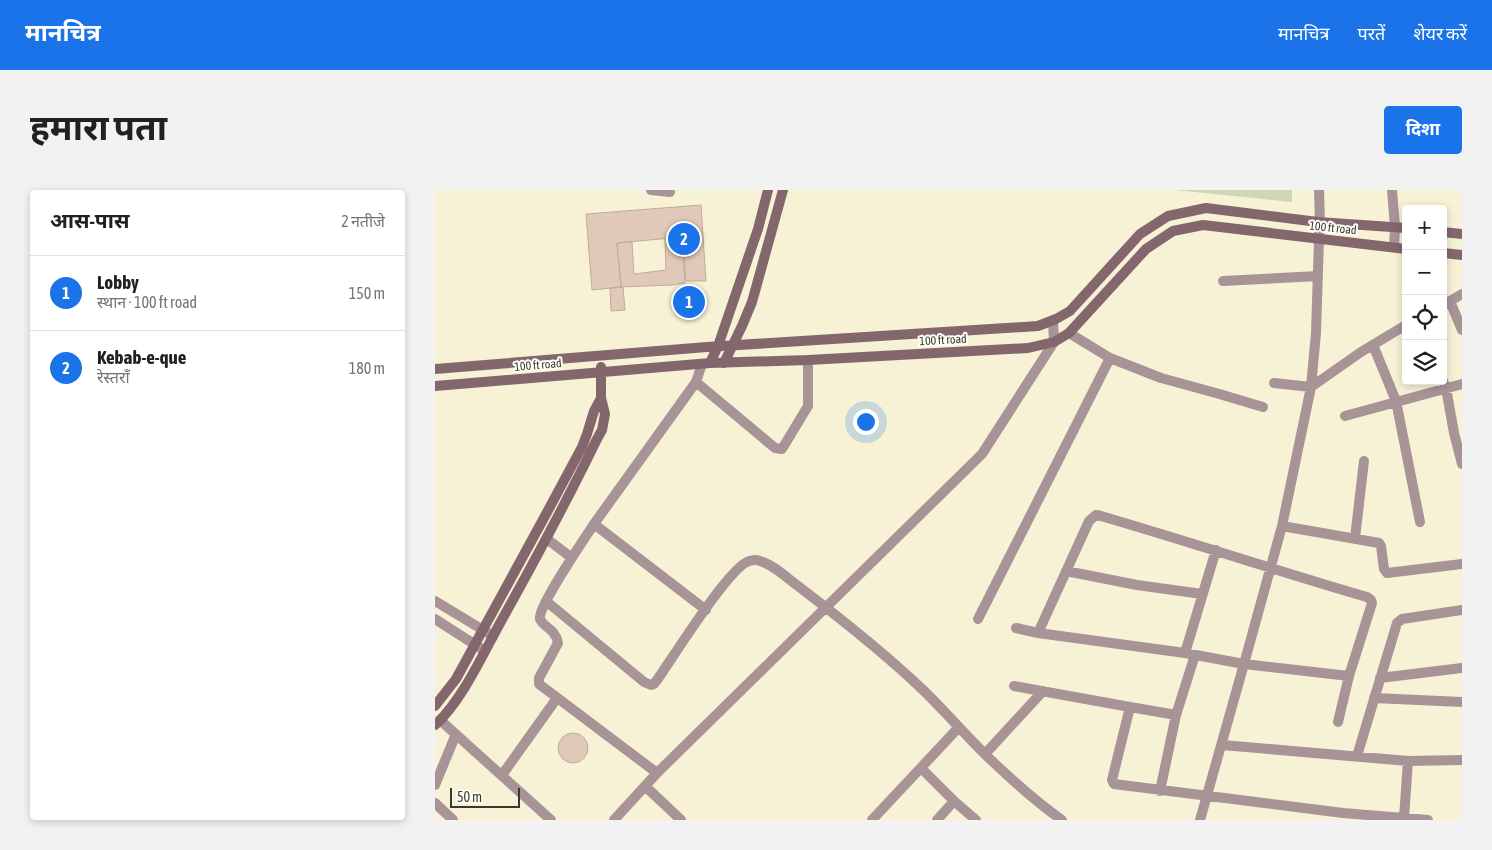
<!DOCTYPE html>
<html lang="hi">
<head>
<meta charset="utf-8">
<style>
	body { margin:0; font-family:"Asap Condensed","Noto Sans Devanagari",sans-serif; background:#f2f2f2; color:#202124 }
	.controls { position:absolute; right:15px; top:15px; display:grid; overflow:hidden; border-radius:5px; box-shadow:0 2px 8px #0003 }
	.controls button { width:45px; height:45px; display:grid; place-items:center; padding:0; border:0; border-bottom:1px solid #e0e0e0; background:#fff; color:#202124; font:25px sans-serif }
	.scale { position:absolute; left:15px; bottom:12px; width:70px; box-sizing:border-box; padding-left:5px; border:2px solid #3b392e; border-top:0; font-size:14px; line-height:18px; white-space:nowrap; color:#3b392e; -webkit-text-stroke:4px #fffef8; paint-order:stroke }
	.you { position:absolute; left:430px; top:231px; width:18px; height:18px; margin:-12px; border:4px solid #fff; border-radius:50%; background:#1a73e8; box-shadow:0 0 0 8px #1a73e833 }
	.badge { display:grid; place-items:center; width:32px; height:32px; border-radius:50%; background:#1a73e8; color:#fff; font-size:16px; font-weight:700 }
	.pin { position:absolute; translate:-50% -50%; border:2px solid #fff; box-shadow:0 1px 5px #0006 }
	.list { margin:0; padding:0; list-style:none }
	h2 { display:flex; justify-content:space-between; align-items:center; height:65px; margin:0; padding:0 20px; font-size:21px }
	h2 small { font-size:16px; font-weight:400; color:#757577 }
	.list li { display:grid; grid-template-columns:32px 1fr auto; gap:15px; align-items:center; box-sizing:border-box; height:75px; padding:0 20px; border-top:1px solid #e0e0e0 }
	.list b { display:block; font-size:19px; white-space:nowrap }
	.list p { margin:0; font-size:16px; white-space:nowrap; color:#757577 }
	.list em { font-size:16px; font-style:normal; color:#757577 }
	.icon { flex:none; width:28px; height:28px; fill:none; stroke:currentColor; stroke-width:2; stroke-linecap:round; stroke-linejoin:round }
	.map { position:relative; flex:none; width:1027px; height:630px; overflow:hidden; border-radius:5px }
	header { display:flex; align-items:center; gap:30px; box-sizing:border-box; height:70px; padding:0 25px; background:#1a73e8; color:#fff }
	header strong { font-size:24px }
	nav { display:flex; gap:28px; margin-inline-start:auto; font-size:18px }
	.intro { display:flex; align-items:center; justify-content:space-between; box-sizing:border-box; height:120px; padding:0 30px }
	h1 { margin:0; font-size:35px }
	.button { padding:12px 22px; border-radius:5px; background:#1a73e8; color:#fff; font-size:18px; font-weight:700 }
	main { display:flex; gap:30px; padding:0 30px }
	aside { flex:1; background:#fff; border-radius:5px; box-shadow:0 2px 8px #0003 }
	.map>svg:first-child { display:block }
	.green { fill:#ced8b9 }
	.building { fill:#e0c9b8; stroke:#c2ab9a }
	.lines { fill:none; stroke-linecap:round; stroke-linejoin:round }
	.street { stroke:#a89397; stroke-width:10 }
	.secondary { stroke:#84676c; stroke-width:10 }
	.labels { text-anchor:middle; stroke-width:4; stroke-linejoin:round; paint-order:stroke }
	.street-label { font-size:12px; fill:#3b392e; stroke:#fffef8 }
</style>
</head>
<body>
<header>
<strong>मानचित्र</strong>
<nav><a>मानचित्र</a><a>परतें</a><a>शेयर करें</a></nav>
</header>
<div class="intro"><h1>हमारा पता</h1><a class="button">दिशा</a></div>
<main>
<aside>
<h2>आस-पास<small>2 नतीजे</small></h2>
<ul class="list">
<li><span class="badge">1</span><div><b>Lobby</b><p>स्थान · 100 ft road</p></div><em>150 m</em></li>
<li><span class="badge">2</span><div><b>Kebab-e-que</b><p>रेस्तराँ</p></div><em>180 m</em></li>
</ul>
</aside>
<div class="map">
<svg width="1027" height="630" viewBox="0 0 1027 630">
	<rect width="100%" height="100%" fill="#f7f1d6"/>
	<path class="green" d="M740 0H857V12Z"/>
	<path class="building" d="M266 15 271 91H251L247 47 182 53 186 97 157 100 151 24Z
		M247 47 250 93 237 95 186 97 182 53 197 52 199 84 231 80 230 49Z
		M188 97 190 120 176 121 175 98Z
		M259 105 263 127 249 128 246 107Z
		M123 558a15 15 0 1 1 30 0a15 15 0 1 1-30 0Z"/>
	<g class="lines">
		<path class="street" d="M216 0 235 2
			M957 0 960 37 959 57
			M788 91 883 86
			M1015 111 1027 140
			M1008 115 1027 104
			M634 143 675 168 726 188 781 203 828 217
			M938 155 961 211 985 332
			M1008 191 1011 198 1019 243 1027 274
			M261 192 340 258 347 259 373 216V170
			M839 193 876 197 926 162 971 135
			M910 226 1027 194
			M159 334 261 192 267 174
			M847 336 944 353 946 356 949 379 952 383 1027 374
			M920 348 929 271
			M112 349 137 368
			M631 381 702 395 767 404
			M0 411 58 446
			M111 411 209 492 216 495 219 494 222 490C237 469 294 377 314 371 318 370 322 369 325 371 339 375 352 388 363 396 405 428 447 461 486 498 510 521 531 546 555 569 578 591 601 612 627 630
			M0 429 50 461
			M543 429 675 168
			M581 438 603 443 750 463 809 474 914 486
			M603 443 654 331 661 325 666 326C755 352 843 381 932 407L936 410 937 413 914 486 903 532
			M750 463 781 360
			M945 488 1027 478
			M579 496 695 517 677 590 679 594 908 623 993 630
			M939 508 1027 512
			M695 517 741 525 725 601
			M741 525 760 465
			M5 530 116 630
			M787 555 973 571 1027 570
			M550 564 608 501
			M922 566 962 433 967 429 1027 420
			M486 578 519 611 541 630
			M222 583 104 494V488L123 453C120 438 109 438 105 429 101 420 151 346 159 334L271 420
			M67 585 122 508
			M0 595 21 544
			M210 596 246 630
			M0 613 18 630
			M969 628 973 571
			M179 630 222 583 547 264 619 152 618 130
			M437 630 524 537
			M502 630 519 611
			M765 630 809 474 847 336 876 197 881 143 884 49 885 32 884 0"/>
		<path class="secondary" d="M1008 42 1027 44
			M1008 63 1027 65
			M275 173 283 156 323 39 333 0
			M289 173 307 136 317 112 348 0
			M0 179 272 157 603 136 621 129 635 121 705 44 733 26 771 18 883 32 971 38
			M0 196 275 173 373 170 593 158 619 152 634 143 711 59 738 41 768 35 971 59
			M0 516 21 489 110 326 147 257 152 244 159 221 166 208
			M0 535C26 512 47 466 64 435 98 374 131 313 162 249L167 240 170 224 166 208V177"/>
	</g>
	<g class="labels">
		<g class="street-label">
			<text transform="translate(898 38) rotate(6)" y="4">100 ft road</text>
			<text transform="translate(508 150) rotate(-3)" y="4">100 ft road</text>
			<text transform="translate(103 175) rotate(-5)" y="4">100 ft road</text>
		</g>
	</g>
</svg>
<div class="controls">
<button>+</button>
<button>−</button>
<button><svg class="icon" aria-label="locate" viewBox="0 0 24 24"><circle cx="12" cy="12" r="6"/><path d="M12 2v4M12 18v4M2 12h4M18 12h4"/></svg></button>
<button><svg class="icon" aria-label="layers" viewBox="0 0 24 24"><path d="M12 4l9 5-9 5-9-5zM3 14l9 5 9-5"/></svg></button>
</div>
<div class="scale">50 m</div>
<div class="you"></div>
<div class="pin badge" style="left:254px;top:112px">1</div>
<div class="pin badge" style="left:249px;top:49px">2</div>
</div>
</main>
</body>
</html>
